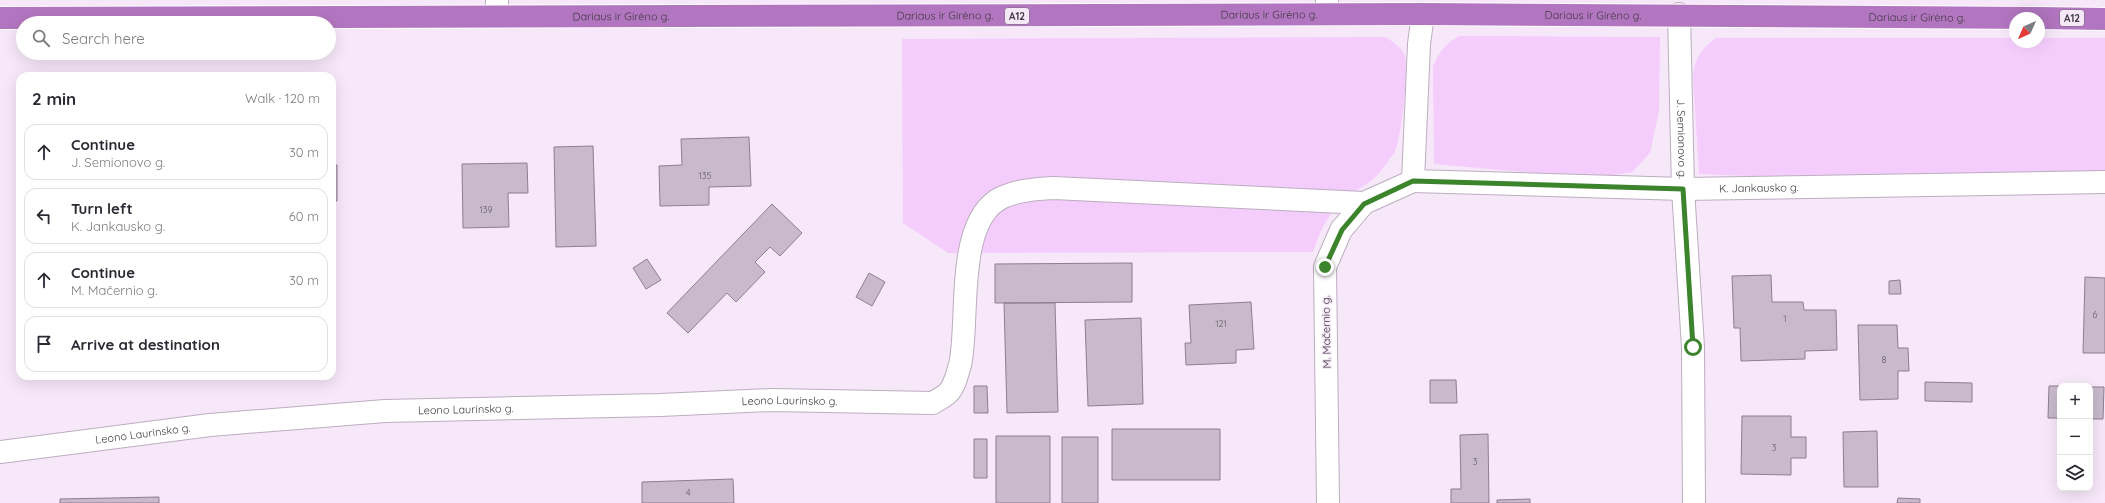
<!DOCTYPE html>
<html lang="en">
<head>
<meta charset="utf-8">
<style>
	body { margin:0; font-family:Quicksand,sans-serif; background:#f2f2f3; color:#2b2b33 }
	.controls { position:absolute; right:12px; bottom:12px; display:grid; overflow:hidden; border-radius:8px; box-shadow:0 4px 16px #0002 }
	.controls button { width:36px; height:36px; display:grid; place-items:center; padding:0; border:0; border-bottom:1px solid #e1e1e2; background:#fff; color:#2b2b33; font:20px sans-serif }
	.compass { position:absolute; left:2009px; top:12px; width:36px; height:36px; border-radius:50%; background:#fff; box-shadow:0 4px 16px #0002; rotate:225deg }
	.stop { position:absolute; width:12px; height:12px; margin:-9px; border:3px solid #3b842b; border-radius:50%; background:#fff }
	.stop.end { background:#3b842b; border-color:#fff; box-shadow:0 1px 4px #0008 }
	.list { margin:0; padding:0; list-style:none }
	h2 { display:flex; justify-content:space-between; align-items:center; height:52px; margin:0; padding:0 16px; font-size:17px }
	h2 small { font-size:13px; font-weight:400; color:#7c7c81 }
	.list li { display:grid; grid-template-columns:26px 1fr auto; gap:12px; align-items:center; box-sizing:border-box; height:56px; margin:0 8px 8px; padding:0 8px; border:1px solid #e1e1e2; border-radius:12px }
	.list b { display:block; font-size:15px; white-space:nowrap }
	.list p { margin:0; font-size:13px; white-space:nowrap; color:#7c7c81 }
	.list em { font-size:13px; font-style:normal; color:#7c7c81 }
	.icon { flex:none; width:22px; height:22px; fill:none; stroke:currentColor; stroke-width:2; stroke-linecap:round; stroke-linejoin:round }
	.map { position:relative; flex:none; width:2105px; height:503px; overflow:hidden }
	.search { position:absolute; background:#fff; box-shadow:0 4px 16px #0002; left:16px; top:16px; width:320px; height:44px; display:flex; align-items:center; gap:10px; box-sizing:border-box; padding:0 14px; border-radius:22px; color:#7c7c81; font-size:15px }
	.panel { position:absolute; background:#fff; box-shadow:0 4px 16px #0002; left:16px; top:72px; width:320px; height:308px; border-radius:12px }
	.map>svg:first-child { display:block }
	.green { fill:#f5cdfd }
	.building { fill:#c8bacb; stroke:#8c7f8f }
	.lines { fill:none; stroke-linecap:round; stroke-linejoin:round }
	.minor-casing { stroke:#bbaebe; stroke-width:24 }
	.highway-casing { stroke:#fff; stroke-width:24 }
	.minor { stroke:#fff; stroke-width:22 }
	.highway { stroke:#b276c0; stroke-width:22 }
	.route { stroke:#3b842b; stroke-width:5 }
	.labels { text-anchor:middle; stroke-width:3; stroke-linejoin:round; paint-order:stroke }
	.number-label { font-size:9px; fill:#625a64 }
	.shield { fill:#f6e7f9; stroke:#776e78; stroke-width:1 }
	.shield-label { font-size:10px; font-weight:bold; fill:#403a41 }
	.street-label { font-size:11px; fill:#403a41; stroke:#f6e7f9 }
</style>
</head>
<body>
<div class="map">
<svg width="2105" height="503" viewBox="0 0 2105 503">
	<rect width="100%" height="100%" fill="#f6e7f9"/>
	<path class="green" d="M1459 36 1660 37 1659 111 1650 153 1632 172 1603 177 1558 175 1434 164 1433 67C1438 52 1446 44 1459 36Z
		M1386 37C1394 43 1401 47 1405 56 1409 67 1401 143 1394 153 1388 161 1381 172 1373 179 1365 186 1354 191 1346 198 1329 212 1319 232 1313 252L948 253 903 223 902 39Z
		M1716 38H2015V42H2039V38H2105V175L1853 180 1699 174 1693 76C1695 58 1701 49 1716 38Z"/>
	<path class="building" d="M749 137 751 186 709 187V205L660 206 659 166 682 165 681 139Z
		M593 146 596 246 556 247 554 147Z
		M527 163 528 193H508L509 227 463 228 462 164Z
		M332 165H337V201H332Z
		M772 204 802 233 780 256 770 247 755 262 765 272 736 302 727 293 688 333 667 313Z
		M647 259 661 280 646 289 633 268Z
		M1132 263V302L995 303V264Z
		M869 273 885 282 872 306 856 297Z
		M1771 275 1772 302H1803L1804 310H1836L1837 350 1805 351V359L1741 361 1740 328H1734L1732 276Z
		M2085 277 2105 278V353H2083Z
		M1900 280 1901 294H1889V281Z
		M1251 302 1254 349 1236 350V363L1186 365 1185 343H1191L1189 305Z
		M1004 303H1055L1058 412 1007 413Z
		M1141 318 1143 404 1088 406 1085 320Z
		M1858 325H1897L1898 348H1908L1909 371H1898V399L1860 400Z
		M1430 380H1456L1457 403H1430Z
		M1925 382 1972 383V402L1925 401Z
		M974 386H987L988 413H974Z
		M2049 386H2066H2060V418H2048Z
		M2090 387H2104L2103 419H2090Z
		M1742 416H1791V437H1806V458H1791V475L1741 474Z
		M1112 429H1220V480H1112Z
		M1877 431 1878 487H1844L1843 432Z
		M1488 434 1489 503H1451V489H1461L1460 435Z
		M996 436H1050V503H996Z
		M1062 437H1098V503H1062Z
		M974 439H987V478H974Z
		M733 479 734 503H642V482Z
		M159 497V503H60V499Z
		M1898 498 1920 499V503H1897Z
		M1530 499V503H1497V500Z"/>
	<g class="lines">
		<defs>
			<g id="minor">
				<path d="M1327 0 1328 14"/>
				<path id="s1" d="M1679 14 1683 189 1693 347 1694 503"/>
				<path d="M497 16V0"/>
				<path id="s2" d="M1413 181 1683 189 2105 182"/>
				<path id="s3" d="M0 452 210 425 385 411 660 405 772 400 933 403C937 400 944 397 948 393 955 386 957 374 960 365 970 321 954 219 1003 197 1019 190 1037 189 1054 188L1364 203"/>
				<path d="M1328 503 1325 267 1341 230 1364 203 1413 181 1419 44 1423 14"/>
			</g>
			<g id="highway">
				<path id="s4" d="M0 18 1423 14 2035 18"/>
				<path d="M2039 18 2105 19"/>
			</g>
		</defs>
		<use href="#minor" class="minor-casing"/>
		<use href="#highway" class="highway-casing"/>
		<use href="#minor" class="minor"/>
		<use href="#highway" class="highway"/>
	</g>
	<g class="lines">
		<path class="route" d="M1325 267 1342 230 1364 204 1413 181 1683 189 1693 347"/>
	</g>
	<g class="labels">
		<g class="number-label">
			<text x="705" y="179">135</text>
			<text x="486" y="213">139</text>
			<text x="2095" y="318">6</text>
			<text x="1785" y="322">1</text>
			<text x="1221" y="327">121</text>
			<text x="1884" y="363">8</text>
			<text x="1774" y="451">3</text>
			<text x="1475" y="465">3</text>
			<text x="688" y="496">4</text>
		</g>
		<g class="shield">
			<rect x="1005" y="8" width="24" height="16" rx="3"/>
			<rect x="2060" y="10" width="24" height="16" rx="3"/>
		</g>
		<g class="shield-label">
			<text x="1017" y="20">A12</text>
			<text x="2072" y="22">A12</text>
		</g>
		<g class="street-label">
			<text dy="4" stroke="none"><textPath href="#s4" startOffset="1593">Dariaus ir Girėno g.</textPath></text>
			<text dy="4" stroke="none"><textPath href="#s4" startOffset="1269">Dariaus ir Girėno g.</textPath></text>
			<text dy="4" stroke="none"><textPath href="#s4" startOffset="621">Dariaus ir Girėno g.</textPath></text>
			<text dy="4" stroke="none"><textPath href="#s4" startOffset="945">Dariaus ir Girėno g.</textPath></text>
			<text dy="4" stroke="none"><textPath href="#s4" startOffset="1917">Dariaus ir Girėno g.</textPath></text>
			<text dy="4" stroke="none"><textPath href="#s1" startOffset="125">J. Semionovo g.</textPath></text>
			<text dy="4" stroke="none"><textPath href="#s2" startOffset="346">K. Jankausko g.</textPath></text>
			<text transform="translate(1326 332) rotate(-91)" y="4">M. Mačernio g.</text>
			<text dy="4" stroke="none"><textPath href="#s3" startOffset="792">Leono Laurinsko g.</textPath></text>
			<text dy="4" stroke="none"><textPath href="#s3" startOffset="468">Leono Laurinsko g.</textPath></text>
			<text dy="4" stroke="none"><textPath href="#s3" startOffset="144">Leono Laurinsko g.</textPath></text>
		</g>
	</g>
</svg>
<div class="controls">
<button>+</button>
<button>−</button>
<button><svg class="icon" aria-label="layers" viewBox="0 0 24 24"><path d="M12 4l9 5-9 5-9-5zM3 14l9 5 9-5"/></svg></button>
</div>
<svg class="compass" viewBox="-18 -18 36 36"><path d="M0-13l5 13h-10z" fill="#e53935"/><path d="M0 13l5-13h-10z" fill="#7c7c81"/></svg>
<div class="stop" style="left:1693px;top:347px"></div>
<div class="stop end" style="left:1325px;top:267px"></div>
<div class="search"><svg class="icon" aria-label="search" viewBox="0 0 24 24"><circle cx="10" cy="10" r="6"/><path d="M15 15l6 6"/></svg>Search here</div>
<section class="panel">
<h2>2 min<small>Walk · 120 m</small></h2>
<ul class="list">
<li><svg class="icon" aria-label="ahead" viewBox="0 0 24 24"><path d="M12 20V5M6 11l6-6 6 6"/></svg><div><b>Continue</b><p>J. Semionovo g.</p></div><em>30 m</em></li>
<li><svg class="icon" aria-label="left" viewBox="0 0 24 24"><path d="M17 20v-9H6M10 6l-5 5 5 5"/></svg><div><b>Turn left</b><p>K. Jankausko g.</p></div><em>60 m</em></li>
<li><svg class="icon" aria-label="ahead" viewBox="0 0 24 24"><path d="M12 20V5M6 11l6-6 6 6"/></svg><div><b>Continue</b><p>M. Mačernio g.</p></div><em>30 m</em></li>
<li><svg class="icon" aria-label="arrive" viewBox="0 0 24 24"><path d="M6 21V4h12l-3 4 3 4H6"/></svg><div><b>Arrive at destination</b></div></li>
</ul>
</section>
</div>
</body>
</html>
